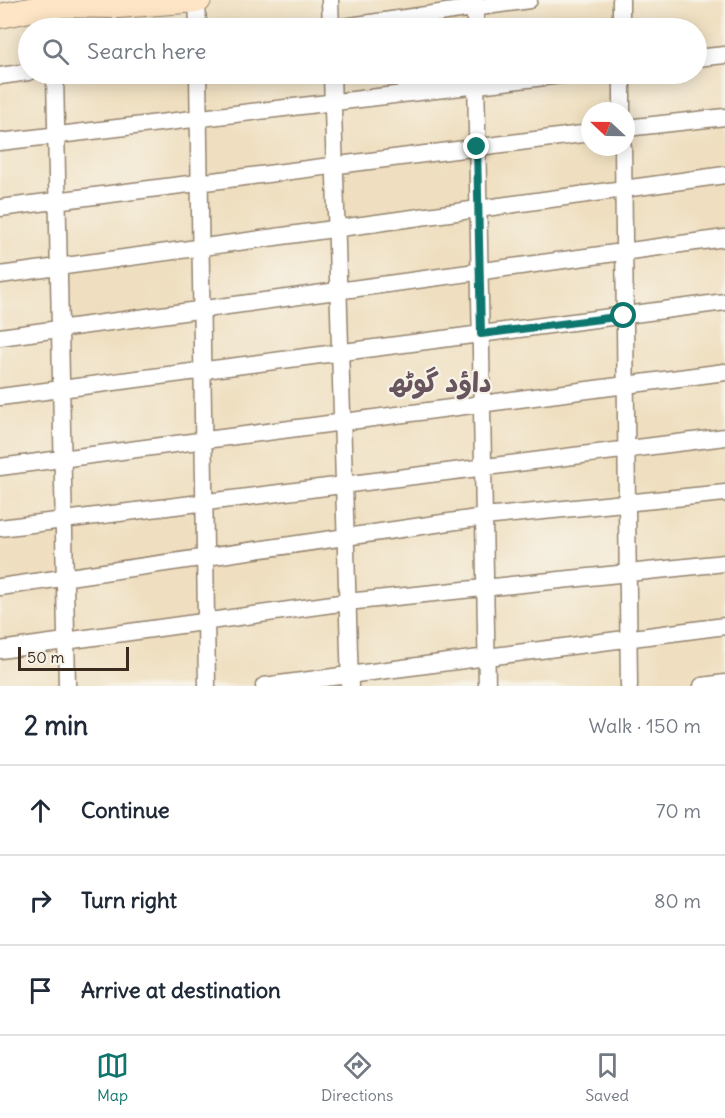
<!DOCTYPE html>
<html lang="en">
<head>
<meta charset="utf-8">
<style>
	body { margin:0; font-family:Delius,"Playpen Sans Arabic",sans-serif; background:#f6f6f7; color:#1f2937 }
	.compass { position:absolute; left:581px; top:102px; width:54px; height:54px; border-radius:50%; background:#fff; box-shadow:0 3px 15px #0003; rotate:292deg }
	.scale { position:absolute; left:18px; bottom:15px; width:111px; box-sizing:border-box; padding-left:6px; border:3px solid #3b2a1e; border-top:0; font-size:16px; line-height:21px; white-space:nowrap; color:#3b2a1e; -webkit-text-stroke:4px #f7f3e8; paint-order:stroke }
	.stop { position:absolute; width:18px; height:18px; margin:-14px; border:4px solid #0f766e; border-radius:50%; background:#fff }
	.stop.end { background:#0f766e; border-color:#fff; box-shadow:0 2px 6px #0008 }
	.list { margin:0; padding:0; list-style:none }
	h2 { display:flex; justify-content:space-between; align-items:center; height:78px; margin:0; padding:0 24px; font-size:26px }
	h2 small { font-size:20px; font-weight:400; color:#747a83 }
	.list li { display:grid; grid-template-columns:39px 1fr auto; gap:18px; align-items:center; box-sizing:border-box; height:90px; padding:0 24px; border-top:2px solid #e0e1e3 }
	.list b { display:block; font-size:22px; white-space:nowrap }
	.list em { font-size:20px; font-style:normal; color:#747a83 }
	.icon { flex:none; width:33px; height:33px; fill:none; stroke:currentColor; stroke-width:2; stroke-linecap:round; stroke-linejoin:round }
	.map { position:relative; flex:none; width:725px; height:686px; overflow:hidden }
	.search { position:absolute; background:#fff; box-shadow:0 3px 15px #0003; left:18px; right:18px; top:18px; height:66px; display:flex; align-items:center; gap:15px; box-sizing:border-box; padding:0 21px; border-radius:33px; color:#747a83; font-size:22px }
	.sheet { height:348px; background:#fff }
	nav { display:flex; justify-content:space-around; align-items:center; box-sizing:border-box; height:84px; border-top:2px solid #e0e1e3; background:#fff; font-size:16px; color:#747a83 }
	nav a { display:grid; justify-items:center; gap:3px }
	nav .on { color:#0f766e }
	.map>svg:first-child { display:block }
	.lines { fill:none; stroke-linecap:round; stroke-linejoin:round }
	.minor-casing { stroke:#95846f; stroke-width:19 }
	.secondary-casing { stroke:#95846f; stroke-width:26 }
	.minor { stroke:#fff; stroke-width:16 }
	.secondary { stroke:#fde5c5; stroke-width:24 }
	.route { stroke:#0f766e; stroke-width:8 }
	.labels { text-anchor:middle; stroke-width:4.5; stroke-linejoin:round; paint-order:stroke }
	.district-label { font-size:27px; font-weight:bold; fill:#68555d; stroke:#f7f3e8 }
</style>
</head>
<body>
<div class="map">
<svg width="725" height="686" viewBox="0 0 725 686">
	<rect width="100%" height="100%" fill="#f7f3e8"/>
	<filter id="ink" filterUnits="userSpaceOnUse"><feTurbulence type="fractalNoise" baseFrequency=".0167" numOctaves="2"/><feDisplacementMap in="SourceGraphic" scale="12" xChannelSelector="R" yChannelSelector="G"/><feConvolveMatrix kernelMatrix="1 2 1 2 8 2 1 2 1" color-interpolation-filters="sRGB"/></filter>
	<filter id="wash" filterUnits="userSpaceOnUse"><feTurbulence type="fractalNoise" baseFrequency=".008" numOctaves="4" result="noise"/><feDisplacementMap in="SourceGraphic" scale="24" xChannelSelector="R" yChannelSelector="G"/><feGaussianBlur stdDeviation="1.35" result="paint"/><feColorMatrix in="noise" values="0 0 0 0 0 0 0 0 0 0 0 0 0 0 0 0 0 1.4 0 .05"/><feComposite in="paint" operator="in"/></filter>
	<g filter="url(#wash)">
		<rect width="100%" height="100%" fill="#efdfc0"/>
	</g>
	<g filter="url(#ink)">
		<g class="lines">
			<defs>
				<path id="minor" d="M197 0 198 28
					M330 0 331 28
					M475 0V28
					M621 0V28
					M54 5V28
					M336 28 529 0
					M696 58 725 55
					M55 74 67 686
					M198 74 207 686
					M332 74 350 686
					M476 74 487 686
					M622 74V111
					M0 76 28 72
					M626 128 725 117
					M0 142 570 74
					M623 147 629 686
					M0 208 590 133
					M0 275 725 175
					M0 337 725 238
					M0 397 725 302
					M0 467 725 372
					M0 528 725 437
					M0 587 484 517 725 493
					M0 650 347 602 725 563
					M264 686 725 626
					M702 686 725 683"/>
				<path id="secondary" d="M0 16 54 5 118 6 199 0"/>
			</defs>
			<use href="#minor" class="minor-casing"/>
			<use href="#secondary" class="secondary-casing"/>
			<use href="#minor" class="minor"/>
			<use href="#secondary" class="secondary"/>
		</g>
	</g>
	<g class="lines" filter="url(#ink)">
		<path class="route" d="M477 147 481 334 624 316"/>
	</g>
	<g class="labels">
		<g class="district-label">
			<text x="440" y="392">داؤد گوٹھ</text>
		</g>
	</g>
</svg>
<svg class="compass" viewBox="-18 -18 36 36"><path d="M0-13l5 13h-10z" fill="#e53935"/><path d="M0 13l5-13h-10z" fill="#747a83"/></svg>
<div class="scale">50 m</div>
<div class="stop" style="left:624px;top:316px"></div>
<div class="stop end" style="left:477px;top:147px"></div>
<div class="search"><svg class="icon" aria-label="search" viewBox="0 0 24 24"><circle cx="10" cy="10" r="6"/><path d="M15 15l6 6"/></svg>Search here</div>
</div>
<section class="sheet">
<h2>2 min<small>Walk · 150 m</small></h2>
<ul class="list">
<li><svg class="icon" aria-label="ahead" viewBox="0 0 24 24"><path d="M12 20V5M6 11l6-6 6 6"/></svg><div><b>Continue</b></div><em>70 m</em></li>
<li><svg class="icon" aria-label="right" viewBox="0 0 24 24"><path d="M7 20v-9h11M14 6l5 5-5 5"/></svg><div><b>Turn right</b></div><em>80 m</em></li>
<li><svg class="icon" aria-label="arrive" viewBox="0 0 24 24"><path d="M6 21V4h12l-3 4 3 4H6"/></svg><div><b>Arrive at destination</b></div></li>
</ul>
</section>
<nav>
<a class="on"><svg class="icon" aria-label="map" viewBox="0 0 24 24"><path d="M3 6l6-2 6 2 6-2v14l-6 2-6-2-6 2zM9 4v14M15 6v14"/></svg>Map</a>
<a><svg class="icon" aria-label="directions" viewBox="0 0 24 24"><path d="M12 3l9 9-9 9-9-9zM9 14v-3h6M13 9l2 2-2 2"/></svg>Directions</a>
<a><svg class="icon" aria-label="saved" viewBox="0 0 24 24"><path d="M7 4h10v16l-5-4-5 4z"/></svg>Saved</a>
</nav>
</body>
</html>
